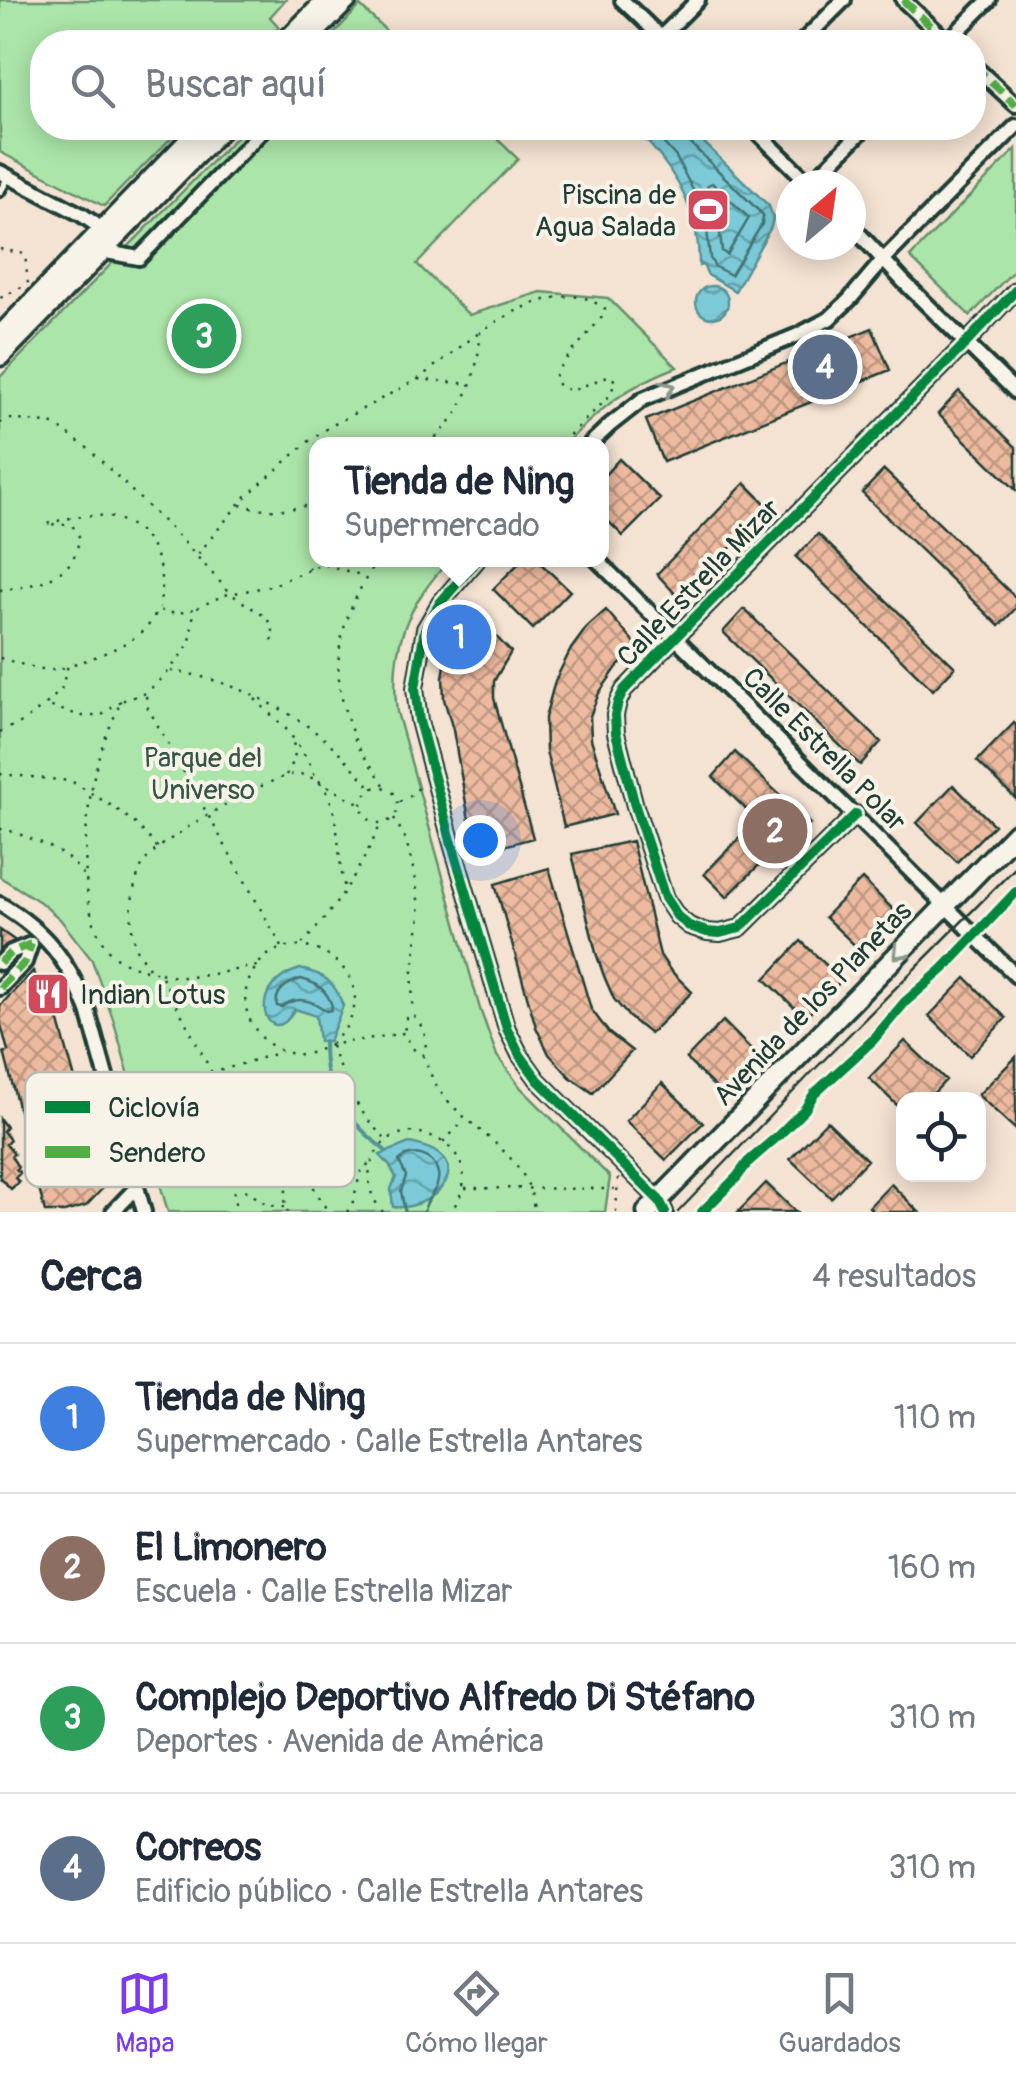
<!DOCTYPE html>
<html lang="es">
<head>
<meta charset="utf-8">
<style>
	body { margin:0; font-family:Pangolin,sans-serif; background:#f2f2f3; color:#1f2937 }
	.controls { position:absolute; right:30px; bottom:30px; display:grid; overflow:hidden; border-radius:20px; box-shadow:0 5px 25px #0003 }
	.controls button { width:90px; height:90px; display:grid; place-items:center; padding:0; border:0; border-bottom:2px solid #e0e1e3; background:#fff; color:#1f2937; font:50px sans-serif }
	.compass { position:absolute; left:776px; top:170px; width:90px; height:90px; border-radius:50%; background:#fff; box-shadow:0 5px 25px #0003; rotate:29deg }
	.you { position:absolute; left:480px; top:840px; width:35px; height:35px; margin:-25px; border:8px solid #fff; border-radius:50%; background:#1a73e8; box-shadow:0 0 0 15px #1a73e833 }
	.badge { display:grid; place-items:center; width:65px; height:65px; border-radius:50%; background:#7c3aed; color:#fff; font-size:32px; font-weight:700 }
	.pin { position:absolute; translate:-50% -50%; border:5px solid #fff; box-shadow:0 2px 10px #0006 }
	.popup { position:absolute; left:309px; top:437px; width:300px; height:130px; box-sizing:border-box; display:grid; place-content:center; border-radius:20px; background:#fff; filter:drop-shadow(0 2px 8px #0005); font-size:32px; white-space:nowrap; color:#747a83 }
	.popup b { font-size:38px; color:#1f2937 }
	.popup::after { content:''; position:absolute; left:50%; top:100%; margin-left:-20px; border:20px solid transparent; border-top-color:#fff }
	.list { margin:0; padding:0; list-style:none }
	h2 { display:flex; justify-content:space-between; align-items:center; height:130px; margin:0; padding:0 40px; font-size:42px }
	h2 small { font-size:32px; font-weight:400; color:#747a83 }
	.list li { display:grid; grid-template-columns:65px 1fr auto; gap:30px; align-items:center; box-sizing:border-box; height:150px; padding:0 40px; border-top:2px solid #e0e1e3 }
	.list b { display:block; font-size:38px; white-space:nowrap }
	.list p { margin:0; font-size:32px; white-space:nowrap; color:#747a83 }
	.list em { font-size:32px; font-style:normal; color:#747a83 }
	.icon { flex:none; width:55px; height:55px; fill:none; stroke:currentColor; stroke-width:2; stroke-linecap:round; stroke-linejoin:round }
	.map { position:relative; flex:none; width:1016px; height:1212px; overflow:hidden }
	.search { position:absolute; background:#fff; box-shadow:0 5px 25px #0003; left:30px; right:30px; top:30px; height:110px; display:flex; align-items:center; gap:25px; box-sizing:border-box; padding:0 35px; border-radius:40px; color:#747a83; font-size:38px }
	.sheet { height:730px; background:#fff }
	nav { display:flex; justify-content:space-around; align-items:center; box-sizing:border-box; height:140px; border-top:2px solid #e0e1e3; background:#fff; font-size:28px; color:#747a83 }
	nav a { display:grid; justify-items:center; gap:5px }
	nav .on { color:#7c3aed }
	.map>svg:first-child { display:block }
	.green { fill:#ace5a9; stroke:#66916e; stroke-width:2.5 }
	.water { fill:url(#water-waves); stroke:#569296; stroke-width:2.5 }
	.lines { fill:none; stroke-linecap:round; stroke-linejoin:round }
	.shore { stroke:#447575; stroke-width:2.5 }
	.stream { stroke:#569296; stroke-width:4 }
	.building { fill:url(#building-cross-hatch); stroke:#1f3d34; stroke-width:2.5 }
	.lane-casing { stroke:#1f3d34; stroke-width:14 }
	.street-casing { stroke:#1f3d34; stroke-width:20 }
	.secondary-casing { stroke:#1f3d34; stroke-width:25 }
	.path { stroke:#1f3d34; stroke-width:2.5; stroke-dasharray:2.5 8; stroke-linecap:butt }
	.lane { stroke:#f7f3e8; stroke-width:6 }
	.street { stroke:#f7f3e8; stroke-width:12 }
	.secondary { stroke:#f7f3e8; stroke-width:18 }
	.tram { stroke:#1f3d34; stroke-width:2.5 }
	.quiet { stroke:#52ad45; stroke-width:8; stroke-dasharray:15 8; stroke-linecap:butt }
	.cycleway-casing { stroke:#f7f3e8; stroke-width:16 }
	.cycleway { stroke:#00873e; stroke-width:10 }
	.oneway { stroke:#8b988e }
	.labels { text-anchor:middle; stroke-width:8; stroke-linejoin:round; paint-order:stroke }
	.poi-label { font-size:28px; fill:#1f3d34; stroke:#f7f3e8; text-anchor:end }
	.street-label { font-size:28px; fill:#1f3d34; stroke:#f7f3e8 }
	.park-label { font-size:28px; fill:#345646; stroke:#f7f3e8 }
	.key { fill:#f7f3e8; stroke:#b6bcb2; stroke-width:2.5 }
	.key-label { font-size:28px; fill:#1f3d34 }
</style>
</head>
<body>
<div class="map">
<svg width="1016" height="1212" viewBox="0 0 1016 1212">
	<defs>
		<pattern id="water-waves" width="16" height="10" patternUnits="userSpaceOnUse" patternTransform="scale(2.5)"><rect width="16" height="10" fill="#7bcad7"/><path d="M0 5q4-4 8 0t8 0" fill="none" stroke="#64a5af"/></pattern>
		<pattern id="building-cross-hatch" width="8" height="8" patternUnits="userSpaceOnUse" patternTransform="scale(2.5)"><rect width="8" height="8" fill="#edba9f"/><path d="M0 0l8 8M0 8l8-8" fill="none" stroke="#bf9882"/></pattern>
	</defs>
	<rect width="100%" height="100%" fill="#f4e2d2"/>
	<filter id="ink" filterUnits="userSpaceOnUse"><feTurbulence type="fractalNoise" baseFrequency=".01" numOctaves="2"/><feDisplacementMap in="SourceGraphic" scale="20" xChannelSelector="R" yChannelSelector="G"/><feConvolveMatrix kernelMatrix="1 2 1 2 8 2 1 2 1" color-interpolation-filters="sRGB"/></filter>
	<g filter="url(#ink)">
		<path class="green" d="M0 0H285L270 17 279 27 264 42H42V128H181L104 206 0 152Z
			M360 6 398 42H326Z
			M245 128H486L518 159 417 264 469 315 541 292 608 298 677 367C625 387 604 406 565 444H316V560H450C406 605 389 649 397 712L480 1009 497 1056 521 1088 610 1177 605 1212H168L113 1019 92 960 60 919 40 902 0 877V377Z
			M1016 149V268L970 316 910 257Z"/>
		<path class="water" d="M646 128H689L769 206 773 218 771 227 735 291 708 275 703 265 699 266C700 216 679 176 646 140Z
			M696 302a16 16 0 1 1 32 0a16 16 0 1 1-32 0Z
			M300 969C325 974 335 982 343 1006L329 1041H319L316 1016 295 1009C291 1013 289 1019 285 1022 264 1038 247 985 300 969Z
			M409 1143C485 1157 435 1212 393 1207L391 1189 396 1177 389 1165 380 1155Z"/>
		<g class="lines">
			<path class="shore" d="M656 128 657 136 676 157 698 200 707 229 710 258 715 267 731 275 762 224 763 215 686 139 683 128
				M712 183 749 218 727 255 722 251 719 225 707 189 708 185Z
				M301 979C317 983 327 990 332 1006L331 1010 326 1011C313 1000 296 995 282 1007L277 1006C274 991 288 983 301 979Z
				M405 1212 401 1191 406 1176 399 1161C412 1149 434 1154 438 1173 441 1189 425 1198 424 1212"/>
			<path class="stream" d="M324 1041C324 1052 324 1064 327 1074 335 1105 363 1133 387 1152"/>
		</g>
		<path class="building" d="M872 328 890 370 663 462 646 420Z
			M959 391 1016 447V490L938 414Z
			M619 459 660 499 623 536 602 515V478Z
			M884 470 1016 598V608L999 626 862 493Z
			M745 483 770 508 680 599 657 574Z
			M818 534 955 667 933 690 796 557Z
			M522 560H537L570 591 533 629 493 589Z
			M744 609 881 742 860 765 723 632Z
			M606 610 638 647 617 667 599 693 590 716 591 739 615 814 564 827 546 751 545 718 555 681 571 649 587 627Z
			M471 611 511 652 494 681V698L533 838 475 854 453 730 444 699 443 677 448 649 457 628Z
			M1014 723 1016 725V799L977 761Z
			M735 752 810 824 791 843 786 838 727 897 704 874 757 820 713 777Z
			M953 785 994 825 957 862 917 823Z
			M632 841 660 955 670 970 692 992 650 1034 629 1017 614 999 604 976 596 953 572 854Z
			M549 868 591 1009 609 1033 632 1051 593 1093 570 1077 549 1054 536 1027 495 884Z
			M862 879 902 918 866 956 825 917Z
			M0 930 14 940 0 954Z
			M801 941 842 980 805 1018 765 979Z
			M33 971 55 1008 105 1186 86 1206 64 1212H45L4 1052 8 1051 0 1021V1006Z
			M966 978 1006 1018 970 1056 929 1016Z
			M723 1021 763 1061 727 1099 686 1059Z
			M905 1041 946 1080 927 1100H904V1112L869 1078Z
			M1016 1057V1130L978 1095Z
			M662 1083 703 1123 666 1160 626 1121Z
			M0 1119 6 1127 3 1131 10 1140 6 1144 14 1154 11 1156 18 1167 16 1169 20 1173 15 1178 19 1182 11 1189 0 1178Z
			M827 1121 867 1160 831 1198 790 1159Z
			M766 1183 796 1212H738Z
			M891 1184 919 1212H874L869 1207Z"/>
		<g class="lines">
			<defs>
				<path id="lane" d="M0 192 8 178"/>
				<path id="street" d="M622 0 666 42
					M903 0 948 42
					M661 37 698 0
					M802 42 844 0
					M947 42 989 0
					M974 66 1016 105
					M753 128 811 185
					M0 172 82 215 108 233
					M810 184 865 128
					M851 225 903 281 1016 392
					M101 251 139 258 265 128
					M590 444 610 425 643 399 798 335 829 319 850 299 884 259 1016 126
					M477 560 440 603 425 629 415 688 419 721 452 844 507 1029 520 1055 538 1080 659 1200 665 1212
					M597 560 1016 976
					M856 814 740 928 720 933 707 932 689 926 677 916 665 898 635 806 616 733 615 715 618 702 624 690 650 663 966 343 1016 290
					M0 904C47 932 68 961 88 1011L144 1212
					M0 963 11 952 31 944
					M0 988 25 962 31 944
					M113 1212 137 1187"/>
				<path id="secondary" d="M285 42 327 0
					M305 42 347 0
					M0 336 201 128
					M0 356 222 128
					M647 1212 1016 833"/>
			</defs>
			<use href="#lane" class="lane-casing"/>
			<use href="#street" class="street-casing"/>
			<use href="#secondary" class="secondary-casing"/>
			<path class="path" d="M0 249 25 254 28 284 0 298
				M418 379 469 384
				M0 423 10 419 54 424 90 450 182 540 231 594 267 618 275 635 268 648
				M427 444C461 421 480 372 480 332 507 314 550 290 584 298 591 299 599 305 605 309L603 316 561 365 554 377 559 386 571 391 610 375 616 382 607 399 560 444
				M240 505C265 511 292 511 316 503
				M198 554 242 500 308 442 331 426 418 379 480 332
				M377 560C337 624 325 668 356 742 363 758 377 771 385 787
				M325 565 365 576
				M308 569 316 559
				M0 590C23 588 55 582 71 562 75 556 78 545 80 538L72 525 46 524C58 521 72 517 84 516 142 510 170 556 159 608
				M197 608 224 595 271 586 331 560
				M0 658C19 663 48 675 67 667
				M171 671C226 678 286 706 328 742 344 756 358 773 372 789
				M146 696 148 708 282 947
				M255 699 288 731 308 760 317 780 354 801 361 803
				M121 701 101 716H82L45 705 61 690 68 665C87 662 130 644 144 630 150 625 154 616 159 610L176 614 194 609 190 643 169 671 146 693 121 701C113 720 104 739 98 759 85 808 73 913 111 953 124 966 142 969 160 973L224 1096 254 1122 306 1174 328 1212
				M0 732 22 722 45 705
				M0 774 71 781 115 808 137 825 159 849
				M286 775 295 759 293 740
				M362 805a18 18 0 1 1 36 0a18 18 0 1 1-36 0Z
				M400 802 415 793 418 788
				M394 818 406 840 415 876 420 915 413 970 412 1012
				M0 829 8 830C37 841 68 850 85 878
				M302 944C336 908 357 875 378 830V824
				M149 968C145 962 139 956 136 949 128 924 130 882 146 860 161 839 273 773 298 774 304 774 315 779 319 782 342 803 336 862 346 892
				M161 973C185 984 231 969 258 966
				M331 1044C336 1039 342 1033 346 1027 386 965 280 909 250 978 243 993 244 1008 251 1022 263 1045 287 1060 314 1052 322 1049 328 1045 336 1044 358 1040 381 1037 404 1033L412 1048 423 1055C430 1039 423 1026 412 1014L406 1019 404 1033
				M331 1046C346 1086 356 1110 387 1141
				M423 1055C430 1074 436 1089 450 1103 481 1137 532 1159 534 1212
				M224 1097 236 1212
				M130 1098 281 1052
				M443 1142 465 1120
				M269 1169 268 1154 273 1143
				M465 1188 618 1189
				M285 1207 268 1205 245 1190 252 1177 269 1169 286 1189 285 1207 288 1212
				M347 1212 352 1205 362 1167 372 1163
				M383 1212C372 1200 367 1185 370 1169 386 1094 503 1147 450 1212
				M616 1212 618 1178"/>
			<use href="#lane" class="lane"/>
			<use href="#street" class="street"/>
			<use href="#secondary" class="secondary"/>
			<path class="tram" d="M678 1212 813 1071 1016 867"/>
			<path class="quiet" d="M903 0 948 42
				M974 66 1016 105
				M0 963 11 952 31 944
				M0 988 25 962 31 944"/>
			<defs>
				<path id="cycleway" d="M477 560 440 603 425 629 415 688 419 721 452 844 507 1029 520 1055 538 1080 659 1200 665 1212
					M856 814 740 928 720 933 707 932 689 926 677 916 665 898 635 806 616 733 615 715 618 702 624 690 650 663 966 343 1016 290
					M702 1212 737 1177 748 1162 779 1135 805 1109 814 1094 873 1040 905 1002 943 969 1016 892"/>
			</defs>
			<use href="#cycleway" class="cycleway-casing"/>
			<use href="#cycleway" class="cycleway"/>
		</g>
		<defs><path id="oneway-chevron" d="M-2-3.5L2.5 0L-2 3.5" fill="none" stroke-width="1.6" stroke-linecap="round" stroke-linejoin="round" transform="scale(2.5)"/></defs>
		<g class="oneway">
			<use href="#oneway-chevron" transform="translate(668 388) rotate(-23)"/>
			<use href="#oneway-chevron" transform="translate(899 953) rotate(134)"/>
		</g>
	</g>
	<defs>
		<symbol id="stadium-square" viewBox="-11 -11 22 22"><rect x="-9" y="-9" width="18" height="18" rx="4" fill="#d1495b" stroke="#f7f3e8"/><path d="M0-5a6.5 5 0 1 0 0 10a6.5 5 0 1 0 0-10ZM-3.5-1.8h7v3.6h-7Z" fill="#fff"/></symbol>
		<symbol id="restaurant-square" viewBox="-11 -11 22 22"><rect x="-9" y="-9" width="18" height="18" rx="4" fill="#d1495b" stroke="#f7f3e8"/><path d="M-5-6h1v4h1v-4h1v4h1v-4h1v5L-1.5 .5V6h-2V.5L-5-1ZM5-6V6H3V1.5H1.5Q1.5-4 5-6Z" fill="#fff"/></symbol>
	</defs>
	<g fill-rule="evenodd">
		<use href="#stadium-square" x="683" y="185" width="50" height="50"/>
		<use href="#restaurant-square" x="23" y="969" width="50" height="50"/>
	</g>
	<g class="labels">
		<g class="poi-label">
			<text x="676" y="204">Piscina de<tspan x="676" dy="32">Agua Salada</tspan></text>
			<text x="80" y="1004" text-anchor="start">Indian Lotus</text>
		</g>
		<g class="street-label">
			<text transform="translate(698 582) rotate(-46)" y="10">Calle Estrella Mizar</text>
			<text transform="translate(825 749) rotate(45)" y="10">Calle Estrella Polar</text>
			<text transform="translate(812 1003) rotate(-46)" y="10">Avenida de los Planetas</text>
		</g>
		<g class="park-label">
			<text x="203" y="767">Parque del<tspan x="203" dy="32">Universo</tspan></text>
		</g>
	</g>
	<rect x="25" y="1072" width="330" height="115" rx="15" class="key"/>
	<rect x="45" y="1101" width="45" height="12" fill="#00873e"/>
	<rect x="45" y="1146" width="45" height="12" fill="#52ad45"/>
	<g class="key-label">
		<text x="108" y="1117">Ciclovía</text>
		<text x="108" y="1162">Sendero</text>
	</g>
</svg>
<div class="controls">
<button><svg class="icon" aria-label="locate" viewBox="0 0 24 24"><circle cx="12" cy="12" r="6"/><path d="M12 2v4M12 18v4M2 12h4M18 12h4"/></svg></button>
</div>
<svg class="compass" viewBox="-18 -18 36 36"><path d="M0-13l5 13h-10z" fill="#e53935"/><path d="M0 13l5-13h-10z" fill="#747a83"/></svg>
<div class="you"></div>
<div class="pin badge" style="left:459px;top:637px;background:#3f7fe0">1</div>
<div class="popup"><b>Tienda de Ning</b>Supermercado</div>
<div class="pin badge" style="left:775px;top:831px;background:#8d6e63">2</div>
<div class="pin badge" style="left:204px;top:336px;background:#2e9e5b">3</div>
<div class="pin badge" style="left:825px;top:367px;background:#5c6f8a">4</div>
<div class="search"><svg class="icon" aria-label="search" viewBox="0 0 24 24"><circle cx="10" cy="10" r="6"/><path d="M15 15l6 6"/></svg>Buscar aquí</div>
</div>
<section class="sheet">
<h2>Cerca<small>4 resultados</small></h2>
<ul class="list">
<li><span class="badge" style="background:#3f7fe0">1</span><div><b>Tienda de Ning</b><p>Supermercado · Calle Estrella Antares</p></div><em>110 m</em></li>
<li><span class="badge" style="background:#8d6e63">2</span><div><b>El Limonero</b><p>Escuela · Calle Estrella Mizar</p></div><em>160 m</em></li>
<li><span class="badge" style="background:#2e9e5b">3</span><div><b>Complejo Deportivo Alfredo Di Stéfano</b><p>Deportes · Avenida de América</p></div><em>310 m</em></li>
<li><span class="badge" style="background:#5c6f8a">4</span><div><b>Correos</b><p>Edificio público · Calle Estrella Antares</p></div><em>310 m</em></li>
</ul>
</section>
<nav>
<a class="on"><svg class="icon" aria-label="map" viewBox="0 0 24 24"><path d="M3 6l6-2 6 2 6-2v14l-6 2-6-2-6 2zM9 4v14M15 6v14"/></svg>Mapa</a>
<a><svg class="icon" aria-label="directions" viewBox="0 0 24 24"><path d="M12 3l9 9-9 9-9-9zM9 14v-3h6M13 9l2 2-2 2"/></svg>Cómo llegar</a>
<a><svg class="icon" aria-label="saved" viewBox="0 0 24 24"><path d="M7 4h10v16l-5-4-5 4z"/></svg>Guardados</a>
</nav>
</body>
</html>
